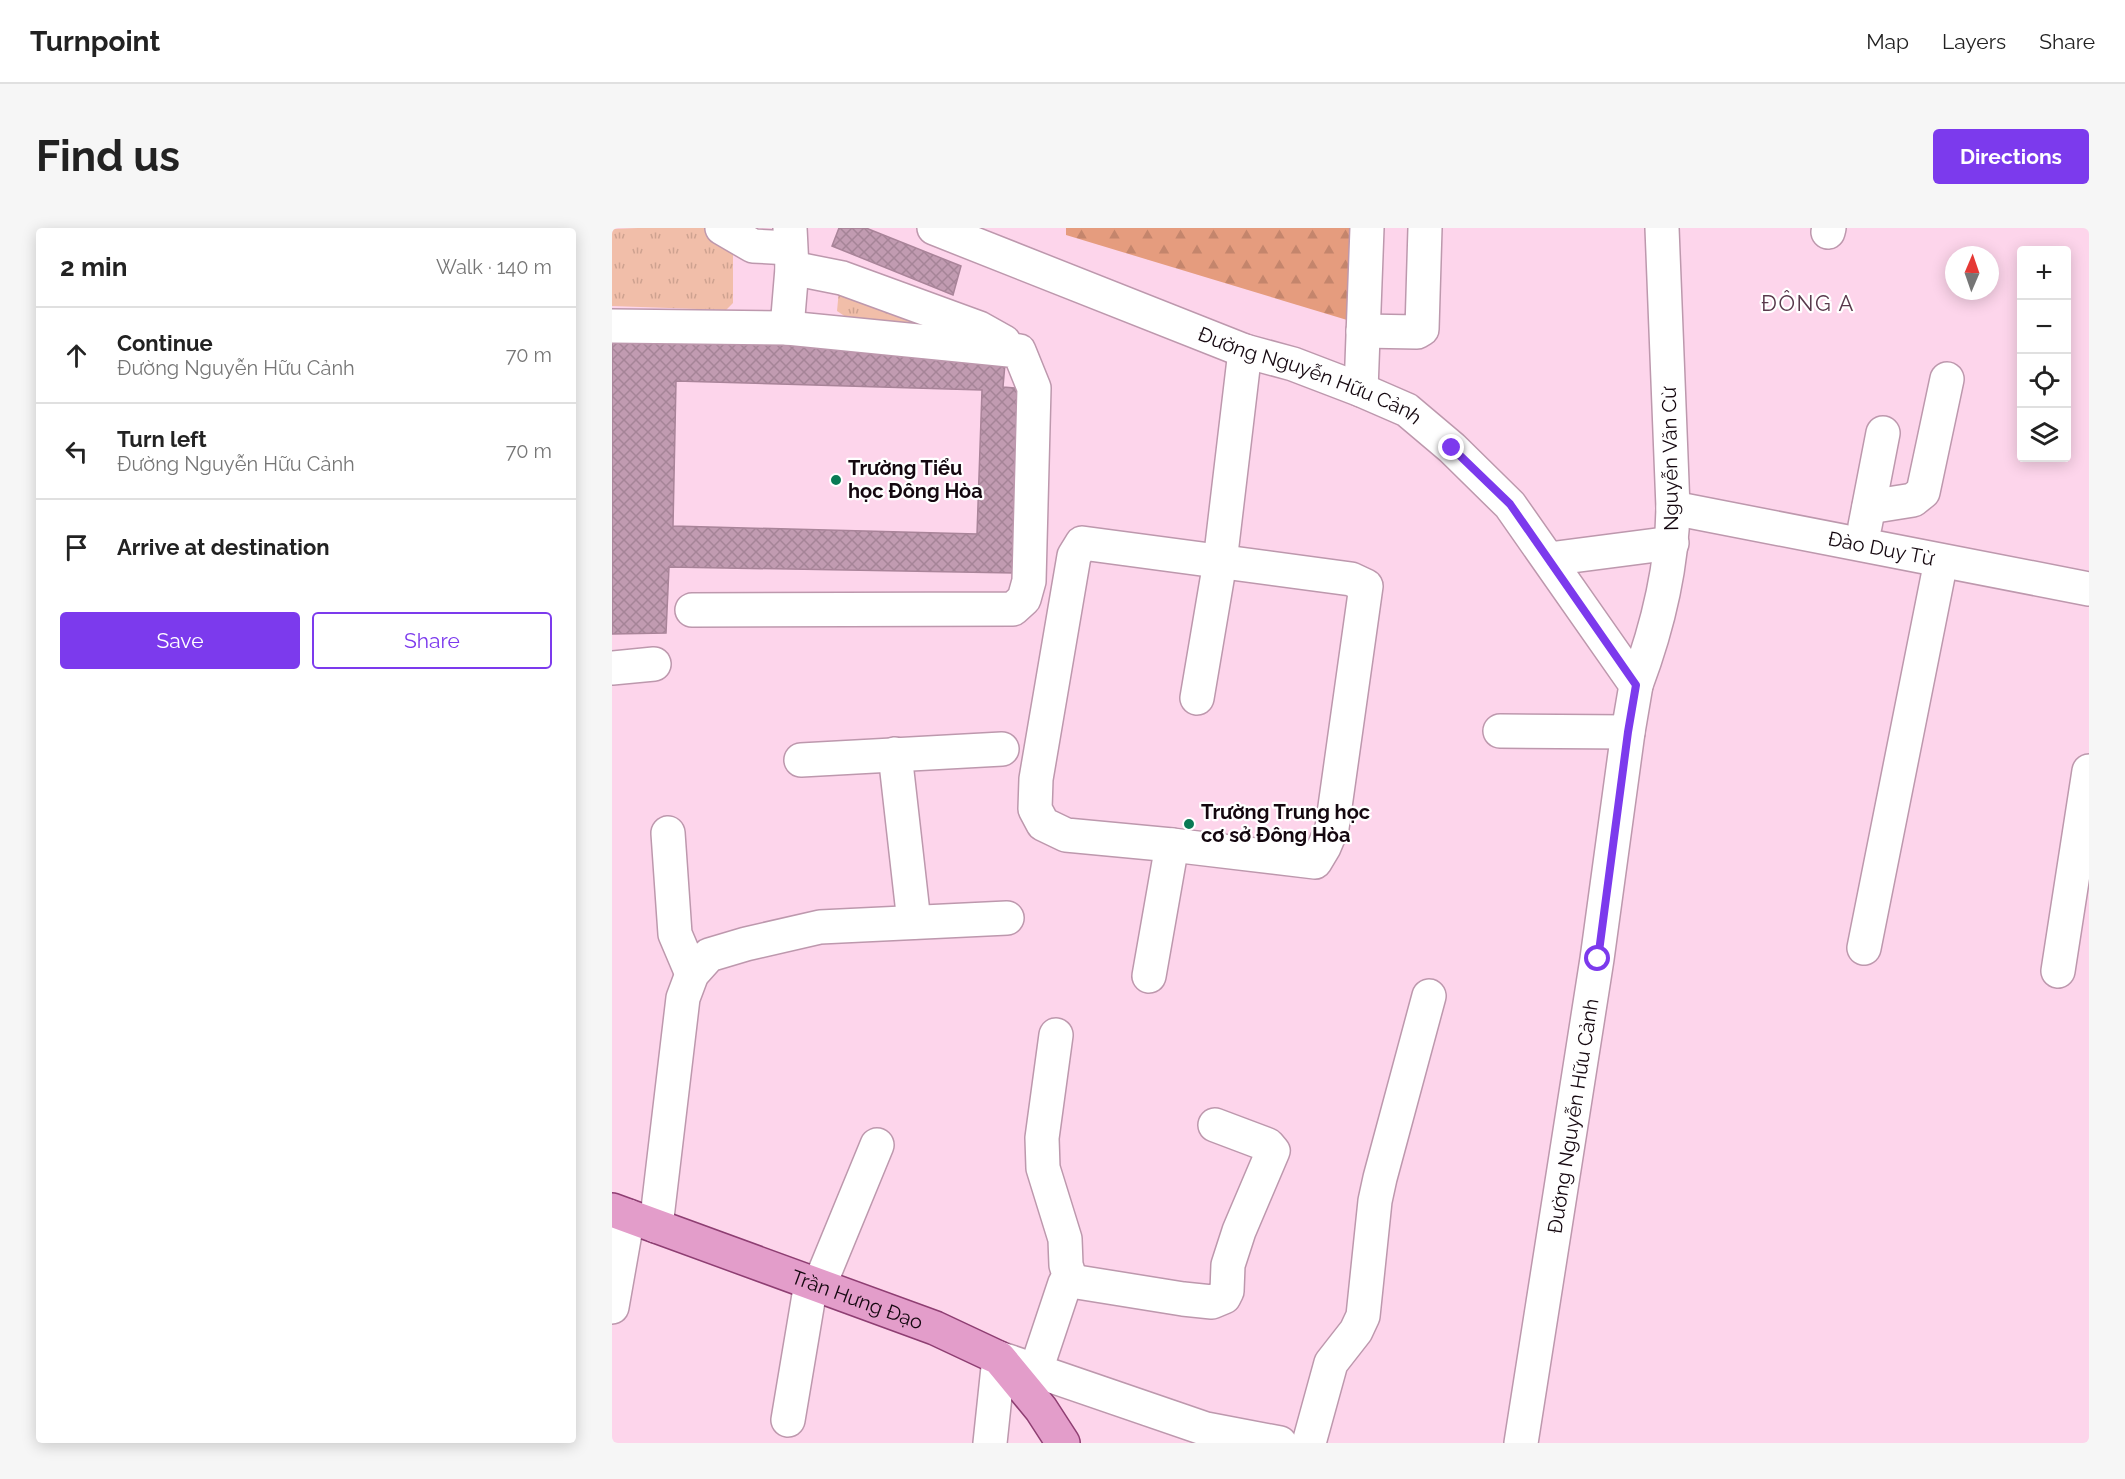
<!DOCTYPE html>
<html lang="en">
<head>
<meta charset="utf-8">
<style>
	body { margin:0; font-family:Raleway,sans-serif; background:#f6f6f6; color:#222 }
	.controls { position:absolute; right:18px; top:18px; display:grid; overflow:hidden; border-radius:6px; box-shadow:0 3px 15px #0003 }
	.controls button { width:54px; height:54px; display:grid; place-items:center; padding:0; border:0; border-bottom:2px solid #e0e0e0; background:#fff; color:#222; font:30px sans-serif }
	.compass { position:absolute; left:1333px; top:18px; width:54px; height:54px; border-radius:50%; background:#fff; box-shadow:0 3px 15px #0003; rotate:2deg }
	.stop { position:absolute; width:18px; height:18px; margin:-14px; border:4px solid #7c3aed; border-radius:50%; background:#fff }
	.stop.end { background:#7c3aed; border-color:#fff; box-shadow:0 2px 6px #0008 }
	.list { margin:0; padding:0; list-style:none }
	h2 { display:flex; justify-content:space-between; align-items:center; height:78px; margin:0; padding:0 24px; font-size:26px }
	h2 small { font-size:20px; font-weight:400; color:#767676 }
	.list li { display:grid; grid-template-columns:39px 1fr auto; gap:18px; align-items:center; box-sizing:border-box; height:96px; padding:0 24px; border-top:2px solid #e0e0e0 }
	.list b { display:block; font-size:22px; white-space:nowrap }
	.list p { margin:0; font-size:20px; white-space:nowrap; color:#767676 }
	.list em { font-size:20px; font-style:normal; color:#767676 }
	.actions { display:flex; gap:12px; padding:18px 24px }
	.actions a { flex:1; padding:14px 0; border:2px solid #7c3aed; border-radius:6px; text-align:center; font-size:21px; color:#7c3aed }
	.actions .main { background:#7c3aed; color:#fff }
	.icon { flex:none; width:33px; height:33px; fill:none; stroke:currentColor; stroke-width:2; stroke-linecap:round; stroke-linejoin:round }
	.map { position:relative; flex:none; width:1477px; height:1215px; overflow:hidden; border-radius:6px }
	header { display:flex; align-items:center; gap:36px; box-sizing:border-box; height:84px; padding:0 30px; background:#fff; border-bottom:2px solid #e0e0e0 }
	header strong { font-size:28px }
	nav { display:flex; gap:33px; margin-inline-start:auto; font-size:21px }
	.intro { display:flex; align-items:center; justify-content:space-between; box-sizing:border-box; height:144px; padding:0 36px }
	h1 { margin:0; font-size:42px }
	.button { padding:15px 27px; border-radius:6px; background:#7c3aed; color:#fff; font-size:21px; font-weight:700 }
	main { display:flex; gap:36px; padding:0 36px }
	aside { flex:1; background:#fff; border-radius:6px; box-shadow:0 3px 15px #0003 }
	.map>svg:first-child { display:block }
	.grass { fill:url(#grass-tufts) }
	.forest { fill:url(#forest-firs) }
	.building { fill:url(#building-cross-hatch); stroke:#a98499; stroke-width:1.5; fill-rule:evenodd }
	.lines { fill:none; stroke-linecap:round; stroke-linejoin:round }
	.minor-casing { stroke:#bd98ad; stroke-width:36 }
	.major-casing { stroke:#8e3e72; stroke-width:36 }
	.minor { stroke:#fff; stroke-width:33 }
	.major { stroke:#e39dca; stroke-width:33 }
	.route { stroke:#7c3aed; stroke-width:8 }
	.poi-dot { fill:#0a7a55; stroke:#fff; stroke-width:2 }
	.labels { text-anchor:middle; stroke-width:4.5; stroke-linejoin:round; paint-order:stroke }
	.street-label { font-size:20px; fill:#14070f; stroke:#fff }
	.poi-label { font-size:20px; font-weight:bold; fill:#14070f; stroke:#fff; text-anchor:start }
	.quarter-label { font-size:22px; letter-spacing:1.5px; fill:#59394c; stroke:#fff }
</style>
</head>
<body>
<header>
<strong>Turnpoint</strong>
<nav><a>Map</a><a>Layers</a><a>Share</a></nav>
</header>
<div class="intro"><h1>Find us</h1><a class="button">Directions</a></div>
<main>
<aside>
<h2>2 min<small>Walk · 140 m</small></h2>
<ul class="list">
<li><svg class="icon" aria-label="ahead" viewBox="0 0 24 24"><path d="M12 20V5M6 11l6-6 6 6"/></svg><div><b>Continue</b><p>Đường Nguyễn Hữu Cảnh</p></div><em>70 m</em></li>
<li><svg class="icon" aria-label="left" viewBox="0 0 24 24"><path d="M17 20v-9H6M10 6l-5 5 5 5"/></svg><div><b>Turn left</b><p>Đường Nguyễn Hữu Cảnh</p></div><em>70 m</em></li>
<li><svg class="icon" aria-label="arrive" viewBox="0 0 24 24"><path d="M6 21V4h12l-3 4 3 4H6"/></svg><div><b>Arrive at destination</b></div></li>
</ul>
<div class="actions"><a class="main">Save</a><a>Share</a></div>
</aside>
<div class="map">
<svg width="1477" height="1215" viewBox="0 0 1477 1215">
	<defs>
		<pattern id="grass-tufts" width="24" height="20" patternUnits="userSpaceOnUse" patternTransform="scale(1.5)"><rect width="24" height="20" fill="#f1bea9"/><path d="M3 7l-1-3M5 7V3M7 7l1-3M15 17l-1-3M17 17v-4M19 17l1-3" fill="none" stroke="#cea290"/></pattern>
		<pattern id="forest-firs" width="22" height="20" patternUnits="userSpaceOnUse" patternTransform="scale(1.5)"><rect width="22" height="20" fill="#e59c7e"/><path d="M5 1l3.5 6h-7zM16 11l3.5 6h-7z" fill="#c4856c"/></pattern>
		<pattern id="building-cross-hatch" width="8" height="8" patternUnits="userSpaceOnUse" patternTransform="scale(1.5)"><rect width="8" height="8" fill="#c19bb1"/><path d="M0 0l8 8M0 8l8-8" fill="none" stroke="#a58497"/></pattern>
	</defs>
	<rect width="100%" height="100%" fill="#fdd5eb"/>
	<path class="grass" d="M26 0H106L121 19V75L114 82 0 78V1Z
		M227 62 335 98 252 95 237 91 225 83Z"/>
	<path class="forest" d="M454 0H748L745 95 454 7Z"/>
	<path class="building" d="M227 0H254L349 38 341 67 220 18Z
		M0 108 394 124 391 159 413 161 402 345 57 339 54 405 0 406ZM64 153 370 162 365 306 61 298Z"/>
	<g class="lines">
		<defs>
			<g id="minor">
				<path d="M110 0 141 18 178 20"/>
				<path id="s1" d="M322 0 633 123 681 136 749 162 795 182 840 220 898 277 1024 457 1016 504 985 731 909 1215"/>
				<path d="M1216 4 1217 0"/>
				<path d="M180 40 230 50 367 100 392 114"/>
				<path d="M0 98 175 100 180 40 178 0"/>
				<path d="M751 103 805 104 810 101 813 0"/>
				<path d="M749 162 755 0"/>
				<path d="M1257 279 1301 272 1311 264 1335 151"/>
				<path id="s2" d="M1061 280 1477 361"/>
				<path d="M1253 298 1271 205"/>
				<path d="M470 315 739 351 754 358 720 600 712 619 703 634 560 617 454 607 431 596 423 581 424 551 462 328Z"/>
				<path d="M937 331 1060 315"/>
				<path d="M80 382 401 381 412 371 417 353 422 160 407 123 175 100"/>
				<path d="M0 440 42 436"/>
				<path d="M1024 457C1045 401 1060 341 1061 280L1050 0"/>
				<path d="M585 470 608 334 633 123"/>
				<path d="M888 503 1016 504"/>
				<path d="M283 526 302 694"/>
				<path d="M189 532 390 521"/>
				<path d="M56 605 63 706 80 746"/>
				<path d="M1252 720 1329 333"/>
				<path d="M1446 743 1477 543"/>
				<path d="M537 748 560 617"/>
				<path d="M44 998 71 770 80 746 97 727 134 716 208 699 395 690"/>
				<path d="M459 1053 571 1071 600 1074 612 1069 615 1063 616 1037 627 1003 661 923 656 917 603 897"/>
				<path d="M207 1058 265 917"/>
				<path d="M0 1079 16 988"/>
				<path d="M424 1142 453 1055 459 1053 454 1037 453 1011 431 940 430 910 444 807"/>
				<path d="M176 1192 199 1055"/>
				<path d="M378 1215 387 1130 594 1201 668 1215"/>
				<path d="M697 1215 719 1135 744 1103 751 1088 763 973 768 950 817 768"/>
			</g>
			<g id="major">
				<path id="s3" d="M0 982 323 1100 387 1130 429 1181 451 1215"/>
			</g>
		</defs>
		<use href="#minor" class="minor-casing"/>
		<use href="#major" class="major-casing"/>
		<use href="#minor" class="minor"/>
		<use href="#major" class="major"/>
	</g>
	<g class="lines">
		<path class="route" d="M840 220 898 276 1024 457 1016 504 986 731"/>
	</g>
	<g class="poi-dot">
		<circle cx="224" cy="252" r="6"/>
		<circle cx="577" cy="596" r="6"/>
	</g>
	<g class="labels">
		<g class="street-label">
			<text dy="7" stroke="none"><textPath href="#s1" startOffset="404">Đường Nguyễn Hữu Cảnh</textPath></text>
			<text transform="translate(1058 231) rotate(-91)" y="7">Nguyễn Văn Cừ</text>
			<text dy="7" stroke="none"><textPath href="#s2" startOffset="212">Đào Duy Từ</textPath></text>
			<text transform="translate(961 888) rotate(-81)" y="7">Đường Nguyễn Hữu Cảnh</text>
			<text dy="7" stroke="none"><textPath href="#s3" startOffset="261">Trần Hưng Đạo</textPath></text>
		</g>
		<g class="poi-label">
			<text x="236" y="247">Trường Tiểu<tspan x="236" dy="23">học Đông Hòa</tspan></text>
			<text x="589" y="591">Trường Trung học<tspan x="589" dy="23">cơ sở Đông Hòa</tspan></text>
		</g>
		<g class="quarter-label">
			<text x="1196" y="83">ĐÔNG A</text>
		</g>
	</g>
</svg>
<div class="controls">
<button>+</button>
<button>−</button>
<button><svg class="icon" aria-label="locate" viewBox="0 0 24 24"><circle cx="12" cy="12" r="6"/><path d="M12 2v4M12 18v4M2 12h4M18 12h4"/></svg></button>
<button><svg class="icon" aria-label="layers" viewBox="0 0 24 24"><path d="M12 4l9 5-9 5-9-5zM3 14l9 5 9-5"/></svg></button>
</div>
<svg class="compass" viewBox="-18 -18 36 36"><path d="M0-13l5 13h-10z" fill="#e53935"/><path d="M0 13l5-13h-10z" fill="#767676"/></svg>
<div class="stop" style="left:986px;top:731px"></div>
<div class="stop end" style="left:840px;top:220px"></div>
</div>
</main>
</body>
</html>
